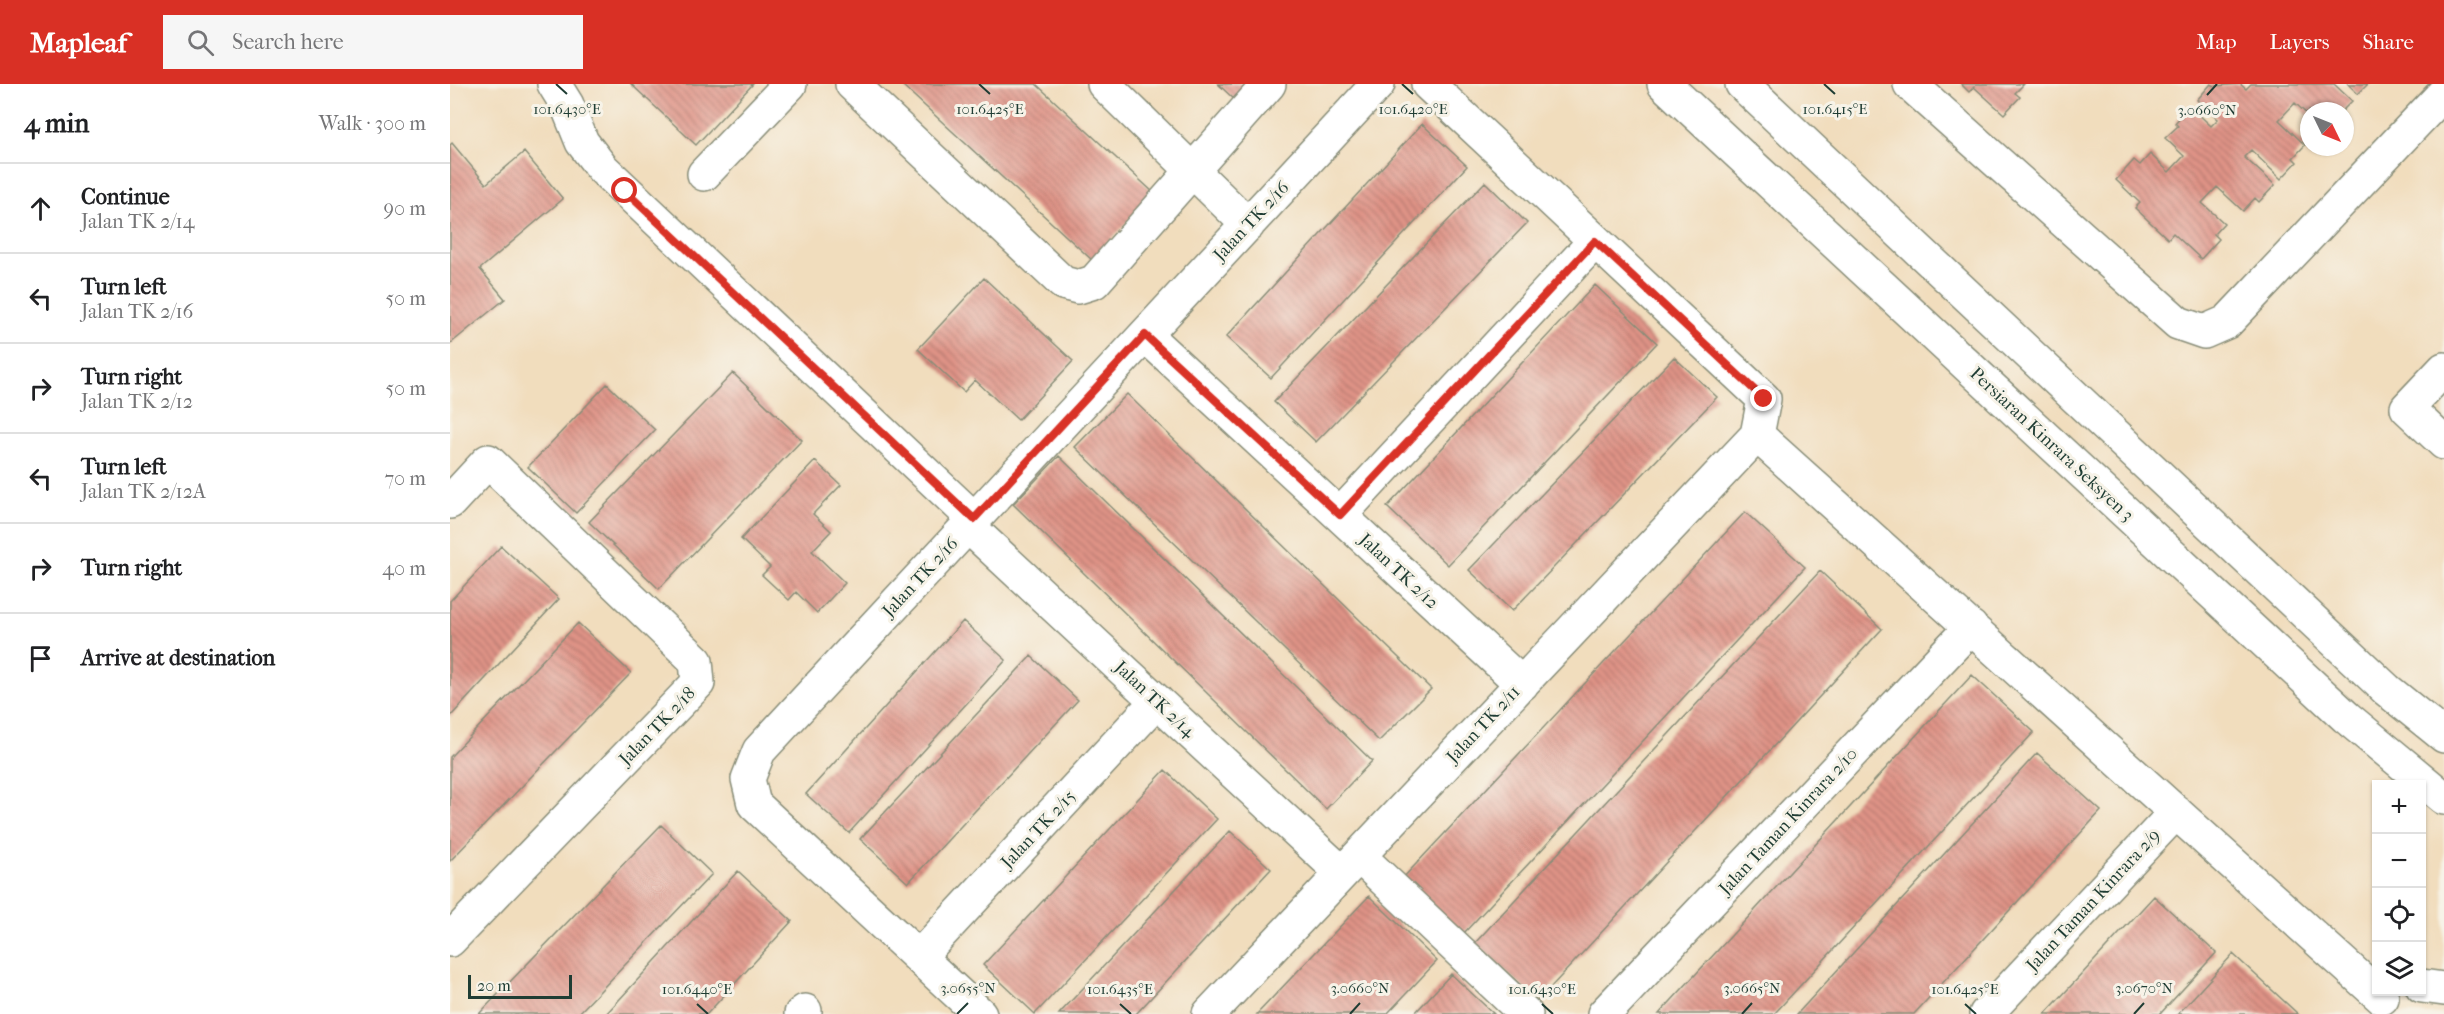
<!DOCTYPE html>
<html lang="en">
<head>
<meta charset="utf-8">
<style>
	body { margin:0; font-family:"IM FELL French Canon",serif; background:#f6f6f6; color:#202124 }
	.controls { position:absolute; right:18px; bottom:18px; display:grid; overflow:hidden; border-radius:0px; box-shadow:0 2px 4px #0004 }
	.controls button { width:54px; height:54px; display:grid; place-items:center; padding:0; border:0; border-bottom:2px solid #e0e0e0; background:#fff; color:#202124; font:30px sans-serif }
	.compass { position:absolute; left:1850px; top:18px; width:54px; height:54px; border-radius:50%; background:#fff; box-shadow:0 2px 4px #0004; rotate:133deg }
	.scale { position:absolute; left:18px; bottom:15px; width:104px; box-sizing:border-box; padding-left:6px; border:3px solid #1f3d34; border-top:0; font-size:16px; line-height:21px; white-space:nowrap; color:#1f3d34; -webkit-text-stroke:4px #f7f3e8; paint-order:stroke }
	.stop { position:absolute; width:18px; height:18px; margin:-14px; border:4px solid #d93025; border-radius:50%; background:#fff }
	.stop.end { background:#d93025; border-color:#fff; box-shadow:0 2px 6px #0008 }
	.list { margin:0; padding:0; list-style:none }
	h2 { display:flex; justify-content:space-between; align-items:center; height:78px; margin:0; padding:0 24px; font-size:26px }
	h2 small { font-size:20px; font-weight:400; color:#757577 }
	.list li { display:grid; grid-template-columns:39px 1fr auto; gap:18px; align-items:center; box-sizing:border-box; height:90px; padding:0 24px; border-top:2px solid #e0e0e0 }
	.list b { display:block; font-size:22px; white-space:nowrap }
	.list p { margin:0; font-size:20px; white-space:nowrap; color:#757577 }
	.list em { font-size:20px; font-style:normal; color:#757577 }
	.icon { flex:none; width:33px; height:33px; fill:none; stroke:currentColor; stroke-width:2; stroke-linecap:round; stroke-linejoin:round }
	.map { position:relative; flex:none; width:1994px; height:930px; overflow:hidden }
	header { display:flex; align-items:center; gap:36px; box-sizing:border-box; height:84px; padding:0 30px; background:#d93025; color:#fff }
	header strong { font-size:28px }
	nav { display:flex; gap:33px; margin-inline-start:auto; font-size:21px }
	.search { width:420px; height:54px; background:#f6f6f6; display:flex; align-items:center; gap:15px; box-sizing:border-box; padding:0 21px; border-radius:0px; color:#757577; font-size:22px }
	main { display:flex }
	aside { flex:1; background:#fff }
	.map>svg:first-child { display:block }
	.building { fill:url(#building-back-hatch) }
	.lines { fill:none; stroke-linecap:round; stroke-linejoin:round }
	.minor-casing { stroke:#888d78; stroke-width:36 }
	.major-casing { stroke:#888d78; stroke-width:36 }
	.minor { stroke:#fff; stroke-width:33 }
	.major { stroke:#fff; stroke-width:33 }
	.route { stroke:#d93025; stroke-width:8 }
	.ticks { fill:none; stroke:#1f3d34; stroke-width:2 }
	.labels { text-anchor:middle; stroke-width:6; stroke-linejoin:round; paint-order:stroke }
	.street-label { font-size:18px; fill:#1f3d34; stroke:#f7f3e8 }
	.ticks-label { font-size:15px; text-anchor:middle; fill:#1f3d34; stroke:#f7f3e8; stroke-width:6; stroke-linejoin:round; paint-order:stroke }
</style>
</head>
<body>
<header>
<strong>Mapleaf</strong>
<div class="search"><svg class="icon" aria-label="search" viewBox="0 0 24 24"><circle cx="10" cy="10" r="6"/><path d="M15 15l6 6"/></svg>Search here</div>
<nav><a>Map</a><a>Layers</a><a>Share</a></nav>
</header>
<main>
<aside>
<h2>4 min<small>Walk · 300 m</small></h2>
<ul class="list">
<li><svg class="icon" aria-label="ahead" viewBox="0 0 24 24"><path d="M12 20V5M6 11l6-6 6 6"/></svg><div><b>Continue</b><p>Jalan TK 2/14</p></div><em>90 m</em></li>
<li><svg class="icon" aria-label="left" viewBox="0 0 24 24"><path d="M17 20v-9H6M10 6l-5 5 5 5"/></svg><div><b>Turn left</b><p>Jalan TK 2/16</p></div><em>50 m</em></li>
<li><svg class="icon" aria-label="right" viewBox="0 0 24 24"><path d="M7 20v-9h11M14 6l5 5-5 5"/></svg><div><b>Turn right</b><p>Jalan TK 2/12</p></div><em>50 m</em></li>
<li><svg class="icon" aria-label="left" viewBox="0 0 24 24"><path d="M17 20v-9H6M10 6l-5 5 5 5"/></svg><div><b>Turn left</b><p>Jalan TK 2/12A</p></div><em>70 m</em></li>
<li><svg class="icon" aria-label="right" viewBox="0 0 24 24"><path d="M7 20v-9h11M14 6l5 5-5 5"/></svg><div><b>Turn right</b></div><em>40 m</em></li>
<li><svg class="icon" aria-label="arrive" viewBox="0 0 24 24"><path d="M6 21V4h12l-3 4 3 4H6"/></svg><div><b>Arrive at destination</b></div></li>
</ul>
</aside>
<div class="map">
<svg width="1994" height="930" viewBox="0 0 1994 930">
	<defs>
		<pattern id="building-back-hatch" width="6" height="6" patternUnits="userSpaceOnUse" patternTransform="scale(1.5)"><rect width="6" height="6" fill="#df9386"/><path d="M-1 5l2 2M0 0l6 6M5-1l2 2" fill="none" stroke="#b4796e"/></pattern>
	</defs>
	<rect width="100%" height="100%" fill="#f7f3e8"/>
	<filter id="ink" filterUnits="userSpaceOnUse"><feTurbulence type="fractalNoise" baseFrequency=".0167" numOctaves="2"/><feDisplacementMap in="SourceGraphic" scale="12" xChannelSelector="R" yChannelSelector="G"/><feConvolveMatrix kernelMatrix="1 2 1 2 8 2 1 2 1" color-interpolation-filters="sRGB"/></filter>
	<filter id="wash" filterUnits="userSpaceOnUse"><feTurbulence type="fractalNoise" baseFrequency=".008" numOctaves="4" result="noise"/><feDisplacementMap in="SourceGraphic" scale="24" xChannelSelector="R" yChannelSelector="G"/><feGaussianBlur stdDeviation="1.35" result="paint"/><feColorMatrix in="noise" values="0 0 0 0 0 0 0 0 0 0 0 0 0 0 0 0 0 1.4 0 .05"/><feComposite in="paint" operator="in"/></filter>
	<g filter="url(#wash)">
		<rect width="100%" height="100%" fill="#f1ddbd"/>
		<g id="blocks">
			<path class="building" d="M181 0H303L246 61Z
				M451 0H586L704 109 642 176Z
				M768 0H802L786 17Z
				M1511 0H1574L1565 9 1570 13 1554 30 1524 3 1519 8Z
				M1761 0 1765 2 1790 0 1796 5 1801 0H1884L1902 17 1892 27H1859V32L1845 19 1829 36 1855 61 1843 74 1847 78 1831 95 1801 66 1794 73 1825 101 1809 118 1805 114 1793 127 1767 103 1752 119 1774 139 1764 150 1769 155 1751 175 1723 149 1718 155 1685 124 1690 119 1666 96 1684 76 1690 81 1700 70 1719 88 1734 72 1715 54 1728 42 1725 39 1740 22 1761 42 1768 35 1747 16Z
				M1898 0H1918L1908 10Z
				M972 40 1017 82 821 294 776 253Z
				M2 59 36 100 74 68 113 115 30 185 55 215 0 260V61Z
				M1035 98 1077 139 866 358 824 318Z
				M534 194 623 277 568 336 525 296 514 308 468 265Z
				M1145 201 1207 259 998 481 937 423Z
				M1224 273 1267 313 1062 527 1019 486Z
				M283 289 352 356 209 505 139 438Z
				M157 300 205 346 126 429 78 383Z
				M677 310 981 605 929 657 625 363Z
				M609 372 922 677 876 725 563 420Z
				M365 377 391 401 363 430 381 447 362 467 395 499 367 529 346 508 339 516 312 491 320 483 291 455Z
				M1295 428 1355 483 1013 850 953 794Z
				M51 462 109 515 0 633V517Z
				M1370 487 1432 545 1088 917 1025 859Z
				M513 537 556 576 399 749 356 710Z
				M128 539 181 589 0 777V673Z
				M581 572 628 616 458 799 410 755Z
				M1522 591 1584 648 1324 930H1209Z
				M1587 669 1651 727 1464 930H1347Z
				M715 686 767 735 585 930 533 881Z
				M211 741 262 790 128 930H29Z
				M780 747 821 785 686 930H609Z
				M288 787 342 837 257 930H156Z
				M919 812 987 877 937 930H807Z
				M1704 812 1766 869 1710 930H1595Z
				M1783 870 1848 930H1728Z
				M1001 890 1044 930H964Z"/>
		</g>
	</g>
	<g filter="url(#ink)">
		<use href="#blocks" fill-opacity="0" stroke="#888d78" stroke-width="1.5"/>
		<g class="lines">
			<defs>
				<path id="minor" d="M104 0 117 21 132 58 152 84 524 435
					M402 0 613 199 628 203 644 198 819 0
					M654 0 798 141
					M978 0 1314 315 1307 351
					M1460 0 1728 239 1754 248 1777 238 1994 9
					M254 90 340 0
					M695 251 1072 600
					M1994 285 1957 324 1994 359
					M1307 351 1932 914
					M0 418 38 377 246 577 248 599 0 856
					M890 431 1145 157
					M518 442 892 789
					M909 772 1076 930
					M469 873 707 617
					M1972 902 1994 905
					M351 930 355 927
					M530 930 304 720 298 695 309 667 928 0
					M759 930 1307 351
					M1154 930 1521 543
					M1536 930 1726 728"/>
				<path id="major" d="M1214 0 1896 633 1994 714
					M1292 0 1937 606 1994 652"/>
			</defs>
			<use href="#minor" class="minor-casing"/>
			<use href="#major" class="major-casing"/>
			<use href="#minor" class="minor"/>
			<use href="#major" class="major"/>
		</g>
	</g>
	<g class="lines" filter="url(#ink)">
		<path class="route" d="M175 107 524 435 695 251 890 431 1145 157 1314 315"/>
	</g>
	<path class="ticks" d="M106 0 117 10M529 0 540 10M952 0 963 10M1374 0 1385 10M1757 11 1767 0M247 920 258 930M670 920 681 930M1092 920 1103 930M1515 920 1526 930M507 930 518 919M900 930 910 919M1292 930 1302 919M1684 930 1694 919"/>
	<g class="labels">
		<g class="street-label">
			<text transform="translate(801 137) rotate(-47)" y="6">Jalan TK 2/16</text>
			<text transform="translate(1602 360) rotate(43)" y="6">Persiaran Kinrara Seksyen 3</text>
			<text transform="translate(949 487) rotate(43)" y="6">Jalan TK 2/12</text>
			<text transform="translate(470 493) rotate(-47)" y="6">Jalan TK 2/16</text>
			<text transform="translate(705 615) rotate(43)" y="6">Jalan TK 2/14</text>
			<text transform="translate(1033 640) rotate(-47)" y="6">Jalan TK 2/11</text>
			<text transform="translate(207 642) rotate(-46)" y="6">Jalan TK 2/18</text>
			<text transform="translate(1338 737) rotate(-47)" y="6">Jalan Taman Kinrara 2/10</text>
			<text transform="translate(588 745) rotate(-47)" y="6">Jalan TK 2/15</text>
			<text transform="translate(1643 816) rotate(-47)" y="6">Jalan Taman Kinrara 2/9</text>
		</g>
	</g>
	<g class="ticks-label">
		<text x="117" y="30">101.6430°E</text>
		<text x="540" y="30">101.6425°E</text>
		<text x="963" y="30">101.6420°E</text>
		<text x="1385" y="30">101.6415°E</text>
		<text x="1757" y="31">3.0660°N</text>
		<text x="518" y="909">3.0655°N</text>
		<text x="910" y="909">3.0660°N</text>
		<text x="1302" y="909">3.0665°N</text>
		<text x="1694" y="909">3.0670°N</text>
		<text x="247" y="910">101.6440°E</text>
		<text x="670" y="910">101.6435°E</text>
		<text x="1092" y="910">101.6430°E</text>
		<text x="1515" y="910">101.6425°E</text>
	</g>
</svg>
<div class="controls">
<button>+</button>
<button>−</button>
<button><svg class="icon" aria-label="locate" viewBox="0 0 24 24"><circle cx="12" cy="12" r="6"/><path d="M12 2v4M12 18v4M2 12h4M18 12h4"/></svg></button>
<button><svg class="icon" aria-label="layers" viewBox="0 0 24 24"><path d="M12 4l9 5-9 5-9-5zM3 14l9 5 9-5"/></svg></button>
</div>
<svg class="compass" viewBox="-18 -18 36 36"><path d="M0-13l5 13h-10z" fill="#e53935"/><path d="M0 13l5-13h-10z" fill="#757577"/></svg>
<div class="scale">20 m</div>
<div class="stop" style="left:175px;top:107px"></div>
<div class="stop end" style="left:1314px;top:315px"></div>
</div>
</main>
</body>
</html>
